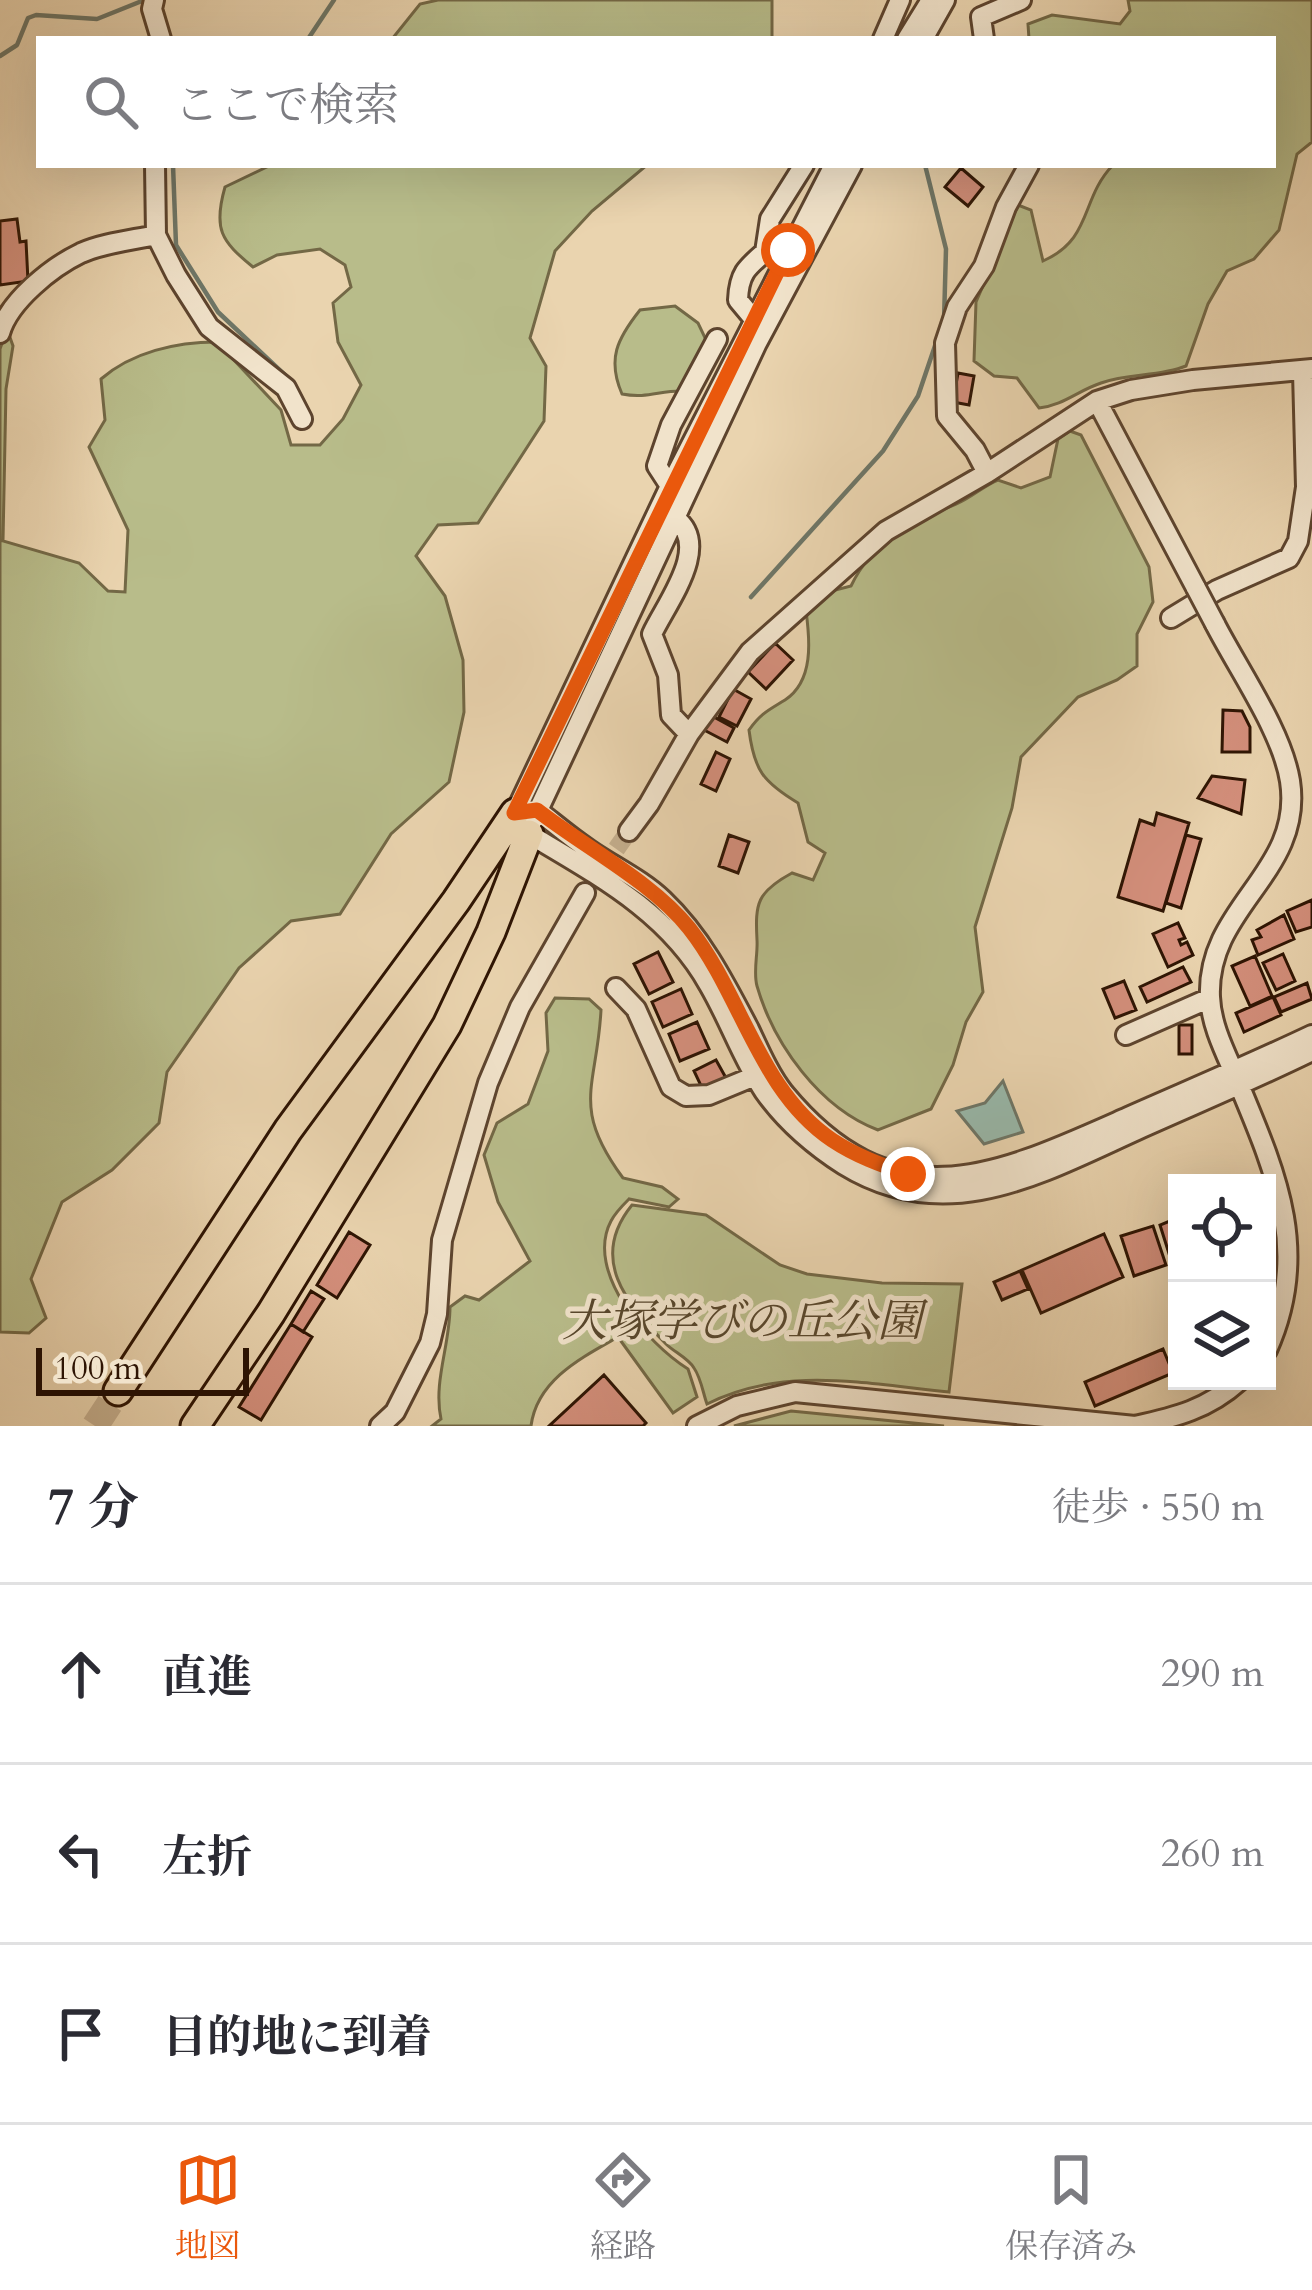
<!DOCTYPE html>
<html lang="ja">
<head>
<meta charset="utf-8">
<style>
	body { margin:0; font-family:Cardo,"Noto Serif JP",serif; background:#f2f2f3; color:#2b2b33 }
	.controls { position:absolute; right:36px; bottom:36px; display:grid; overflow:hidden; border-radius:0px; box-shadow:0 12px 48px #0002 }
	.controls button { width:108px; height:108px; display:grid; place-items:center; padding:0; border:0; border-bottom:3px solid #e1e1e2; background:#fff; color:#2b2b33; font:60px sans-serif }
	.scale { position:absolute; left:36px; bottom:30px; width:213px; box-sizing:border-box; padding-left:12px; border:6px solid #2e1403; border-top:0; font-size:33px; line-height:42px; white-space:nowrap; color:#2e1403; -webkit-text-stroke:9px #f1e3cb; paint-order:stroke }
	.stop { position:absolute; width:36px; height:36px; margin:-27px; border:9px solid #ea580c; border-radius:50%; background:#fff }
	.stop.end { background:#ea580c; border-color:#fff; box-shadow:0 3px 12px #0008 }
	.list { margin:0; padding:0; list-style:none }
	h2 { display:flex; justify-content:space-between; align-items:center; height:156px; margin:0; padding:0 48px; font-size:51px }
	h2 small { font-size:39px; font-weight:400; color:#7c7c81 }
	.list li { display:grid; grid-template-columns:78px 1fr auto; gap:36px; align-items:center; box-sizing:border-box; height:180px; padding:0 48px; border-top:3px solid #e1e1e2 }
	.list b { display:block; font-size:45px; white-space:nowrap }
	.list em { font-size:39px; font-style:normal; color:#7c7c81 }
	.icon { flex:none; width:66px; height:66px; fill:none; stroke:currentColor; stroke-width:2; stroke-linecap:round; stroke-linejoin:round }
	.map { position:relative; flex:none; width:1312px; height:1426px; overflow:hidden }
	.search { position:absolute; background:#fff; box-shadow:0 12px 48px #0002; left:36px; right:36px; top:36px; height:132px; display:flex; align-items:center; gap:30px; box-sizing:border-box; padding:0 42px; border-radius:0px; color:#7c7c81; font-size:45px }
	.sheet { height:696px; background:#fff }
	nav { display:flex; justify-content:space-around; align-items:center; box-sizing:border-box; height:168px; border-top:3px solid #e1e1e2; background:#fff; font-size:33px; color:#7c7c81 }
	nav a { display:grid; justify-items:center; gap:6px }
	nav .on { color:#ea580c }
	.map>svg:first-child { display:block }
	.green { fill:#b8bc8a; stroke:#736846; stroke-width:3 }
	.water { fill:#98b8aa; stroke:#6e7667; stroke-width:3 }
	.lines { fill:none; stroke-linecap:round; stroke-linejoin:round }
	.stream { stroke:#6e7667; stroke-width:4.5 }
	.building { fill:#d48f7c; stroke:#2e1403; stroke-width:3 }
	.minor-tunnel { stroke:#c4ae8d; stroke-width:18; stroke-dasharray:18 9; stroke-linecap:butt }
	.highway-tunnel { stroke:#c4ae8d; stroke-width:27; stroke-dasharray:27 14; stroke-linecap:butt }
	.minor-casing { stroke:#5d442e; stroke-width:24 }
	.highway-casing { stroke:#2e1403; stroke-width:33 }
	.minor { stroke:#f1e3cb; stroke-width:18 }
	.highway { stroke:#ead4af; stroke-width:27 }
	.minor-bridge-casing { stroke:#5d442e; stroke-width:24; stroke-linecap:butt }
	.minor-bridge { stroke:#f1e3cb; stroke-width:18 }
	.route { stroke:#ea580c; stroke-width:15 }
	.labels { text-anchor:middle; stroke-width:10; stroke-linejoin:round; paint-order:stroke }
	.park-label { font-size:45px; font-style:italic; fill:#57462c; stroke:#f1e3cb }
</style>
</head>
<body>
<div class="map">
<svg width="1312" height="1426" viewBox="0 0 1312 1426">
	<rect width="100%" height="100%" fill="#ead4af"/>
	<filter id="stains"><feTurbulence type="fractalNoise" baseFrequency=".00167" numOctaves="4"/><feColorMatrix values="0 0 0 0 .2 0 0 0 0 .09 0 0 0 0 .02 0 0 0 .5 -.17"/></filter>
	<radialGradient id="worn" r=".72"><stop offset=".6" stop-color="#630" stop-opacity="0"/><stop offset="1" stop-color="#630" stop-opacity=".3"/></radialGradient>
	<path class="green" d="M438 0H772V39H392L420 4Z
		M1128 0H1312V142L1297 154 1279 230 1254 259 1227 271 1208 304 1186 366C1159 377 1129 373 1101 383 1077 391 1064 405 1039 408L1017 378 994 376 974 361 976 302 1018 205 1031 210 1043 261C1093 239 1080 199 1113 165H1273V39H1029L1028 24 1052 15 1120 24 1130 11Z
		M271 165H647L592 211 555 251 530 338 546 366 544 421 478 523 438 525 416 556 445 596 463 660 464 712 449 782 391 834 340 914 291 921 239 968 167 1072 159 1123 112 1170 62 1202 31 1279 46 1318 29 1333 0 1332V349L7 329 13 346 6 389 3 541 79 563 108 591 125 592 128 530 89 447 105 420 101 379C132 352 176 342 217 342L281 410 291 445H320L343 419 361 385 338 342 333 303 351 287 345 265 320 249 277 255 253 267C221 241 213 229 225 187Z
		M675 306 698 323 708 344 684 391C660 390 648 399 622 394 607 359 617 339 640 310Z
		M1070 431 1081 435 1149 567 1153 602 1137 634V666L1117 680 1078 697 1021 757 1012 808 975 927 983 992 966 1022 953 1065 931 1109 878 1130C820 1108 774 1045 757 986 753 972 758 954 757 940 755 903 757 892 792 873L813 880 825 853 808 842 798 803C763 782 754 770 749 730 761 713 769 710 785 700 814 681 810 640 806 611L824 593 851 586C873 540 911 523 956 504 971 498 983 486 998 480L1021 488 1050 477 1058 439Z
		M555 998 589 999 601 1010C597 1088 570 1106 623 1178L662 1187 678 1199 669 1207 629 1199C623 1205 615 1213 611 1221 584 1272 648 1344 688 1369L697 1397 673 1413 618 1337C581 1358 537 1380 531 1426H432L441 1419C433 1382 450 1345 450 1307L465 1296 479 1300 530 1261 498 1202 484 1155 497 1123 528 1104 548 1051 546 1013Z
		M632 1205 706 1215 780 1265 807 1274 882 1283 962 1284 949 1392C866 1384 784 1365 707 1404 703 1393 701 1378 694 1368 688 1358 674 1352 666 1344 625 1302 589 1258 632 1205Z
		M791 1411 944 1426H734Z"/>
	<path class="water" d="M1003 1081 1023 1132 984 1144 957 1111 985 1103Z"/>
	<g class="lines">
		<path class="stream" d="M308 39 334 0
			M0 56 17 45 28 18 36 15 97 19 142 1
			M173 165 176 245 218 312 287 377
			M925 165 946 249 944 321
			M751 597 883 451 918 396 938 337"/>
	</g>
	<path class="building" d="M961 168 983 187 968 206 945 187Z
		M17 219 20 242 26 241 28 281 0 285V221Z
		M958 373 974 376 969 405 953 402Z
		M775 643 793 660 766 689 748 672Z
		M733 689 751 699 737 726 719 717Z
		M1223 710 1242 711 1250 727V752H1222Z
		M712 716 734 728 727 742 704 730Z
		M716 752 730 759 716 791 701 784Z
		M1212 776 1245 780 1241 814 1198 798Z
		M1157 813 1189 823 1163 911 1118 897 1140 820 1154 825Z
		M729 835 749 842 738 873 719 866Z
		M1186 835 1201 839 1181 908 1166 903Z
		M1312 900V927L1296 932 1287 911Z
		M1284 915 1294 939 1258 955 1252 940 1261 937 1257 930Z
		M1178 923 1185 938 1179 940 1181 945 1187 942 1193 955 1168 967 1153 934Z
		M658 952 673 982 649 994 634 964Z
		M1283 954 1295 981 1276 990 1263 963Z
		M1255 956 1272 996 1250 1006 1232 966Z
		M1183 967 1191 982 1147 1002 1140 987Z
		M1124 981 1136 1010 1115 1018 1103 989Z
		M1307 983 1312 999 1281 1012 1274 997Z
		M681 989 692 1014 663 1027 652 1002Z
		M1273 997 1281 1015 1244 1032 1236 1013Z
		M697 1022 709 1049 680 1061 669 1034Z
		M1179 1025H1192V1054H1179Z
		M716 1060 726 1078 703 1090 694 1071Z
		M1177 1218V1279L1160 1225Z
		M1153 1226 1166 1265 1134 1276 1121 1236Z
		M349 1232 370 1245 337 1298 317 1285Z
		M1104 1234 1123 1277 1041 1313 1022 1270Z
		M1020 1271 1028 1289 1002 1300 994 1282Z
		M311 1291 324 1299 303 1332 291 1324Z
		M291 1324 312 1337 261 1420 239 1407Z
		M1163 1349 1173 1373 1095 1406 1085 1382Z
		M604 1375 646 1423 643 1426H549Z"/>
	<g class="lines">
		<path class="minor-tunnel" d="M585 893 629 831"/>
		<path class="highway-tunnel" d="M95 1426 118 1391"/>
		<defs>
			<path id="minor" d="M154 0 152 9 161 39
				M883 39 900 0
				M907 39 931 0
				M923 39 945 0
				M984 39 981 17 1021 0
				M156 235 176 275 209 327 286 388 302 419
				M753 318 738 300C739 274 746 268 765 252L770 219 804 165
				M0 333C9 301 52 267 81 253 103 243 133 240 156 235L155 165
				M1097 401 1196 588
				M987 473 975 450 947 416 945 343 957 307 984 266 1006 207 1029 165
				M670 486 657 466 671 425 717 339
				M675 518C712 546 667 602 652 634L668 675 671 715 689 734
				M1171 618 1217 590 1289 558 1298 541 1306 487 1303 372
				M1215 624C1238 669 1282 731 1290 781 1304 873 1206 906 1210 997 1211 1024 1224 1050 1235 1075 1275 1171 1312 1250 1267 1350
				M515 813 537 810C554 823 570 837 588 849 612 866 641 879 663 900 701 936 725 983 749 1029 759 1050 769 1074 784 1093 894 1226 997 1175 1128 1117 1189 1090 1251 1064 1312 1035
				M515 813 670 486 834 165
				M534 819 757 343 852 165
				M524 827 529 834C599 876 668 912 709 985 729 1019 742 1058 764 1091 785 1121 813 1145 844 1165 946 1228 1040 1174 1137 1130 1195 1104 1255 1079 1312 1051
				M629 831 649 804 689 734 750 652 886 531 987 473 1097 401 1131 390 1193 380 1312 369
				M616 988 636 1009 671 1087 686 1096 709 1095 755 1076
				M1126 1035 1210 998
				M380 1426 395 1412 430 1343 437 1314 442 1240 488 1083 520 1007 585 893
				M697 1426 737 1406 795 1392 1135 1426C1176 1417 1208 1409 1239 1381"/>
			<path id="highway" d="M118 1391 288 1130 456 901 515 813
				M195 1426 271 1313 447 1025 491 932 529 834"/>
		</defs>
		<use href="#minor" class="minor-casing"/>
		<use href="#highway" class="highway-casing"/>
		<use href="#minor" class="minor"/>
		<use href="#highway" class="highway"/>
		<defs>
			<path id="minor-bridge" d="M1196 588 1215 624"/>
		</defs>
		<use href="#minor-bridge" class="minor-bridge-casing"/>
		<use href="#minor-bridge" class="minor-bridge"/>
	</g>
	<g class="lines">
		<path class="route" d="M788 250 514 813 537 810C586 848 652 882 689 928 742 995 759 1091 832 1140 856 1156 881 1165 908 1174"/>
	</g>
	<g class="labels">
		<g class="park-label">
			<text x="742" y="1336">大塚学びの丘公園</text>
		</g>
	</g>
	<rect width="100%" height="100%" filter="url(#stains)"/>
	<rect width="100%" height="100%" fill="url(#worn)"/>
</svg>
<div class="controls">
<button><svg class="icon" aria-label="locate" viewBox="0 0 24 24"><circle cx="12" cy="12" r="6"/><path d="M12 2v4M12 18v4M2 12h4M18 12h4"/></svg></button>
<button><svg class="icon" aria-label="layers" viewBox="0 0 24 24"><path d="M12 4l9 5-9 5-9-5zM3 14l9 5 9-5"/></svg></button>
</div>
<div class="scale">100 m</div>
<div class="stop" style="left:788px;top:250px"></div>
<div class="stop end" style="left:908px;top:1174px"></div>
<div class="search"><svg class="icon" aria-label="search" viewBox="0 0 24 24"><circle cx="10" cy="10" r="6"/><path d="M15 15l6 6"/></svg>ここで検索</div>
</div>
<section class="sheet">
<h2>7 分<small>徒歩 · 550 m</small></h2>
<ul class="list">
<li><svg class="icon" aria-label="ahead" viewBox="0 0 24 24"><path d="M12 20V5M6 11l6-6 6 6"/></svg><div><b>直進</b></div><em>290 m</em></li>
<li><svg class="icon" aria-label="left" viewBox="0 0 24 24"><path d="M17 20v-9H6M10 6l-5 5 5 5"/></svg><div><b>左折</b></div><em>260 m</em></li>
<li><svg class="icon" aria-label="arrive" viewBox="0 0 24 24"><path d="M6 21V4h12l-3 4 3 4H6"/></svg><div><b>目的地に到着</b></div></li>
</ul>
</section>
<nav>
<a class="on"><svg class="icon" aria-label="map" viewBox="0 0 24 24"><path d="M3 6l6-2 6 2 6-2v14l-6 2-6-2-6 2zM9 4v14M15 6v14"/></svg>地図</a>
<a><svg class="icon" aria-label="directions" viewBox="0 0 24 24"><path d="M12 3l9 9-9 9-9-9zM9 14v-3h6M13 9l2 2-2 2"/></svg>経路</a>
<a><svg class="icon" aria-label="saved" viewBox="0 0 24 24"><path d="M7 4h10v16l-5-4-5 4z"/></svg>保存済み</a>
</nav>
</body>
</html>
